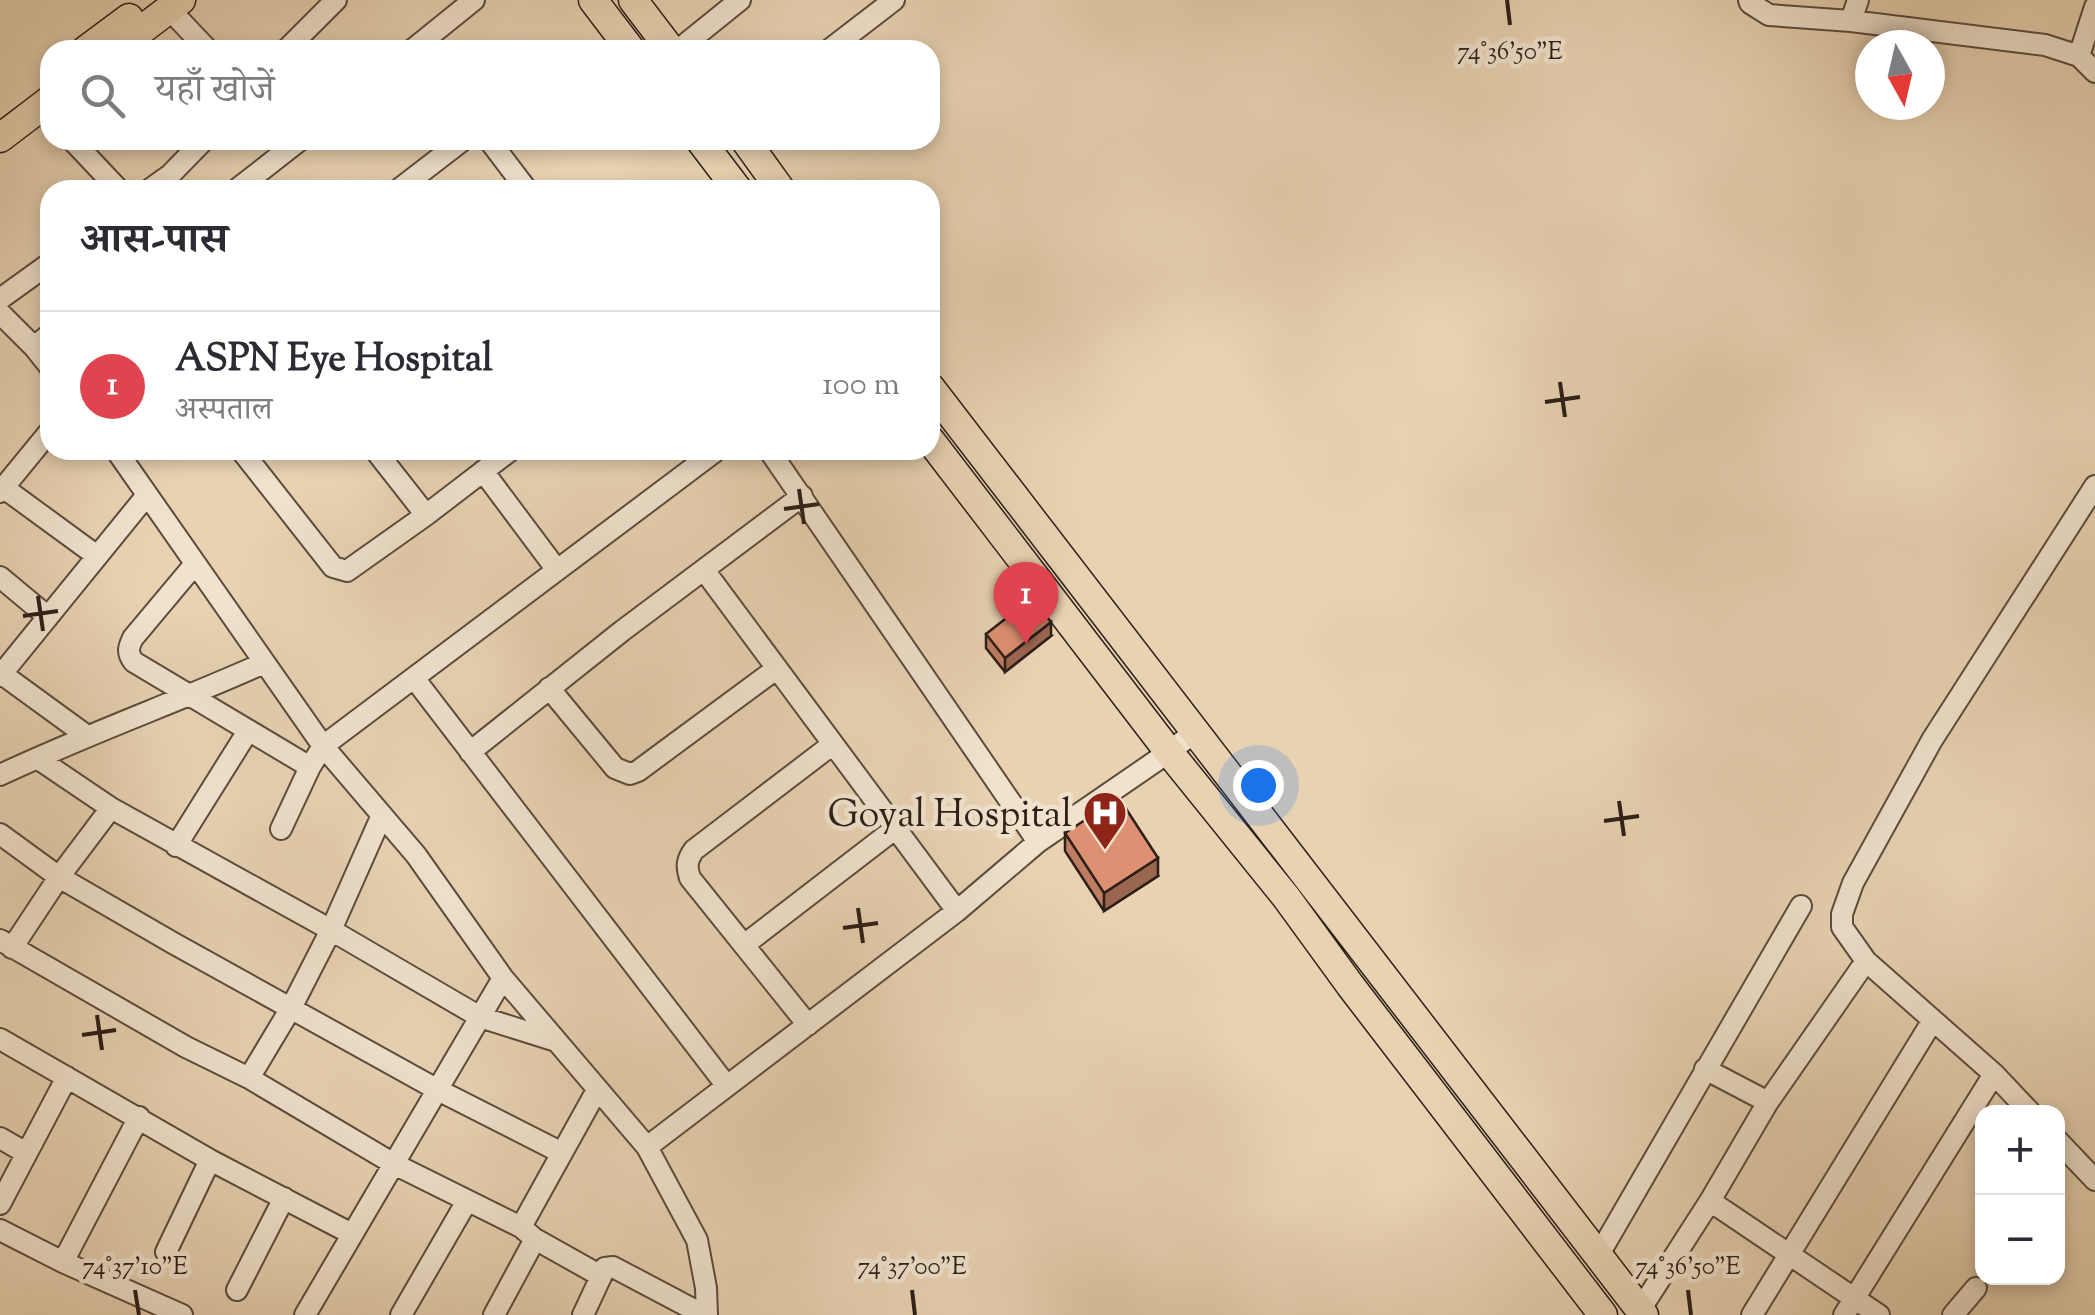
<!DOCTYPE html>
<html lang="hi">
<head>
<meta charset="utf-8">
<style>
	body { margin:0; font-family:"Sorts Mill Goudy","Noto Serif Devanagari",serif; background:#f2f2f3; color:#2b2b33 }
	.controls { position:absolute; right:30px; bottom:30px; display:grid; overflow:hidden; border-radius:20px; box-shadow:0 5px 15px #0003 }
	.controls button { width:90px; height:90px; display:grid; place-items:center; padding:0; border:0; border-bottom:2px solid #e1e1e2; background:#fff; color:#2b2b33; font:50px sans-serif }
	.compass { position:absolute; left:1855px; top:30px; width:90px; height:90px; border-radius:50%; background:#fff; box-shadow:0 5px 15px #0003; rotate:172deg }
	.you { position:absolute; left:1258px; top:785px; width:35px; height:35px; margin:-25px; border:8px solid #fff; border-radius:50%; background:#1a73e8; box-shadow:0 0 0 15px #1a73e833 }
	.badge { display:grid; place-items:center; width:65px; height:65px; border-radius:50%; background:#1a73e8; color:#fff; font-size:32px; font-weight:700 }
	.pin { position:absolute; translate:-50% -82px; filter:drop-shadow(0 2px 5px #0008) }
	.pin::after { content:''; position:absolute; top:52px; width:35px; height:30px; background:inherit; clip-path:polygon(0 0,100% 0,50% 100%) }
	.list { margin:0; padding:0; list-style:none }
	h2 { display:flex; justify-content:space-between; align-items:center; height:130px; margin:0; padding:0 40px; font-size:42px }
	h2 small { font-size:32px; font-weight:400; color:#7c7c81 }
	.list li { display:grid; grid-template-columns:65px 1fr auto; gap:30px; align-items:center; box-sizing:border-box; height:150px; padding:0 40px; border-top:2px solid #e1e1e2 }
	.list b { display:block; font-size:38px; white-space:nowrap }
	.list p { margin:0; font-size:32px; white-space:nowrap; color:#7c7c81 }
	.list em { font-size:32px; font-style:normal; color:#7c7c81 }
	.icon { flex:none; width:55px; height:55px; fill:none; stroke:currentColor; stroke-width:2; stroke-linecap:round; stroke-linejoin:round }
	.map { position:relative; flex:none; width:2095px; height:1315px; overflow:hidden }
	.search { position:absolute; background:#fff; box-shadow:0 5px 15px #0003; left:40px; top:40px; width:900px; height:110px; display:flex; align-items:center; gap:25px; box-sizing:border-box; padding:0 35px; border-radius:30px; color:#7c7c81; font-size:38px }
	.panel { position:absolute; background:#fff; box-shadow:0 5px 15px #0003; left:40px; top:180px; width:900px; height:280px; border-radius:30px }
	.map>svg:first-child { display:block }
	.lines { fill:none; stroke-linecap:round; stroke-linejoin:round }
	.minor-casing { stroke:#5b4c3e; stroke-width:24 }
	.major-casing { stroke:#2c1f18; stroke-width:31 }
	.minor { stroke:#f0e2cd; stroke-width:20 }
	.major { stroke:#e8d2b2; stroke-width:28 }
	.wall { fill:#be7d62; stroke:#2c1f18; stroke-width:2.5 }
	.shaded-wall { fill:#9b6650; stroke:#2c1f18; stroke-width:2.5 }
	.building { fill:#dd9172; stroke:#2c1f18; stroke-width:2.5 }
	.ticks { fill:none; stroke:#2c1f18; stroke-width:4 }
	.labels { text-anchor:middle; stroke-width:9; stroke-linejoin:round; paint-order:stroke }
	.poi-label { font-size:38px; fill:#2c1f18; stroke:#f0e2cd; text-anchor:end }
	.ticks-label { font-size:25px; text-anchor:middle; fill:#2c1f18; stroke:#f0e2cd; stroke-width:9; stroke-linejoin:round; paint-order:stroke }
</style>
</head>
<body>
<div class="map">
<svg width="2095" height="1315" viewBox="0 0 2095 1315">
	<rect width="100%" height="100%" fill="#e8d2b2"/>
	<filter id="stains"><feTurbulence type="fractalNoise" baseFrequency=".002" numOctaves="4"/><feColorMatrix values="0 0 0 0 .2 0 0 0 0 .09 0 0 0 0 .02 0 0 0 .5 -.17"/></filter>
	<radialGradient id="worn" r=".72"><stop offset=".6" stop-color="#630" stop-opacity="0"/><stop offset="1" stop-color="#630" stop-opacity=".3"/></radialGradient>
	<g class="lines">
		<defs>
			<path id="minor" d="M1749 0 1750 3 1769 15 1851 21 2045 45 2079 56 2095 72
				M169 9 208 50
				M1851 21 1858 0
				M286 50 336 0
				M412 50 474 0
				M678 50 740 0
				M829 50 894 0
				M2079 56 2095 7
				M72 140 119 190
				M489 140 527 190
				M149 190 170 175 204 140
				M236 190 300 140
				M398 190 463 140
				M0 299 50 263
				M0 313 34 347 50 367
				M34 347 50 334
				M116 450 323 746 416 855 503 978 647 1147 697 1240 706 1288 707 1315
				M241 450 333 567 347 571 426 515 511 450
				M375 450 426 515
				M769 450 1038 842
				M483 471 557 570
				M4 488 97 556
				M0 492 50 431
				M195 564 133 638C128 648 127 653 134 662L310 767
				M704 570 957 911
				M0 577 48 617
				M2 674 87 736
				M0 676 147 495
				M414 678 726 1085
				M549 688 615 768 630 774 638 771 776 669
				M470 752 622 631 802 496
				M37 758 111 808 331 930 480 1017 553 1040
				M0 775C87 734 177 702 264 663
				M281 829 310 767 323 746 717 450
				M0 834 59 877 173 943 438 1090 562 1153
				M176 846 248 731
				M0 940 186 1047 249 1078 394 1164 521 1227 535 1239 601 1276
				M744 945 896 828
				M12 948 59 877 111 808
				M808 1025 690 878C686 866 687 860 694 850L833 744
				M0 1039 210 1160 352 1234
				M1705 1069 1768 1102
				M249 1078 291 1008 331 930 382 815
				M2030 1112 1994 1074 1866 961 1842 927V914L1853 883 1932 740 2095 486
				M0 1138 26 1153
				M2058 1141 2095 1180
				M647 1147 957 911 1038 842 1169 752 1196 731
				M1710 1201 1879 1315
				M0 1204 67 1077
				M521 1227 597 1090
				M0 1230 63 1262 182 1315
				M166 1252 210 1160
				M1598 1256 1801 906
				M63 1262 139 1117
				M237 1290 284 1198
				M1640 1310 1710 1201 1768 1102 1866 961
				M305 1315 503 978
				M401 1315 467 1201
				M494 1315 535 1239
				M583 1315 605 1268 613 1267 704 1315
				M1752 1315 1933 1020
				M1844 1315 1994 1074
				M1953 1315 1976 1288"/>
			<path id="major" d="M593 0 631 50
				M633 0 671 50
				M86 50 129 18
				M115 50 181 0
				M0 138 50 100
				M700 140 738 190
				M745 140 781 190
				M930 387 1644 1315
				M930 440 1169 752 1286 897 1350 985 1603 1315"/>
		</defs>
		<use href="#minor" class="minor-casing"/>
		<use href="#major" class="major-casing"/>
		<use href="#minor" class="minor"/>
		<use href="#major" class="major"/>
	</g>
	<path class="wall" d="M986 634 1051 636 1005 672 986 648Z
		M1065 833 1158 876 1104 911 1065 851Z"/>
	<path class="shaded-wall" d="M1051 622V636L1005 672V658Z
		M1158 858V876L1104 911V893Z"/>
	<path class="building" d="M1032 598 1051 622 1005 658 986 634Z
		M1119 798 1158 858 1104 893 1065 833Z"/>
	<path class="ticks" d="M1507 0 1510 25M1560 382 1565 417M1545 402 1580 397M799 489 804 524M784 509 819 504M38 596 43 631M23 616 58 611M1619 801 1624 836M1604 821 1639 816M858 908 863 943M843 928 878 923M97 1015 102 1050M82 1035 116 1030M135 1290 139 1315M912 1290 915 1315M1688 1290 1691 1315"/>
	<defs>
		<symbol id="hospital-pin" viewBox="-11 -11 22 30"><path d="M0 17L-7.5 6A9.5 9.5 0 1 1 7.5 6Z" fill="#8f2418" stroke="#f0e2cd"/><path d="M-5-5h3v3.5h4V-5h3V5h-3V1.5h-4V5h-3Z" fill="#fff"/></symbol>
	</defs>
	<g fill-rule="evenodd">
		<use href="#hospital-pin" x="1080" y="788" width="50" height="68"/>
	</g>
	<g class="labels">
		<g class="poi-label">
			<text x="1072" y="826">Goyal Hospital</text>
		</g>
	</g>
	<g class="ticks-label">
		<text x="1510" y="59">74°36'50"E</text>
		<text x="135" y="1274">74°37'10"E</text>
		<text x="912" y="1274">74°37'00"E</text>
		<text x="1688" y="1274">74°36'50"E</text>
	</g>
	<rect width="100%" height="100%" filter="url(#stains)"/>
	<rect width="100%" height="100%" fill="url(#worn)"/>
</svg>
<div class="controls">
<button>+</button>
<button>−</button>
</div>
<svg class="compass" viewBox="-18 -18 36 36"><path d="M0-13l5 13h-10z" fill="#e53935"/><path d="M0 13l5-13h-10z" fill="#7c7c81"/></svg>
<div class="you"></div>
<div class="pin badge" style="left:1026px;top:644px;background:#e0444e">1</div>
<div class="search"><svg class="icon" aria-label="search" viewBox="0 0 24 24"><circle cx="10" cy="10" r="6"/><path d="M15 15l6 6"/></svg>यहाँ खोजें</div>
<section class="panel">
<h2>आस-पास<small></small></h2>
<ul class="list">
<li><span class="badge" style="background:#e0444e">1</span><div><b>ASPN Eye Hospital</b><p>अस्पताल</p></div><em>100 m</em></li>
</ul>
</section>
</div>
</body>
</html>
